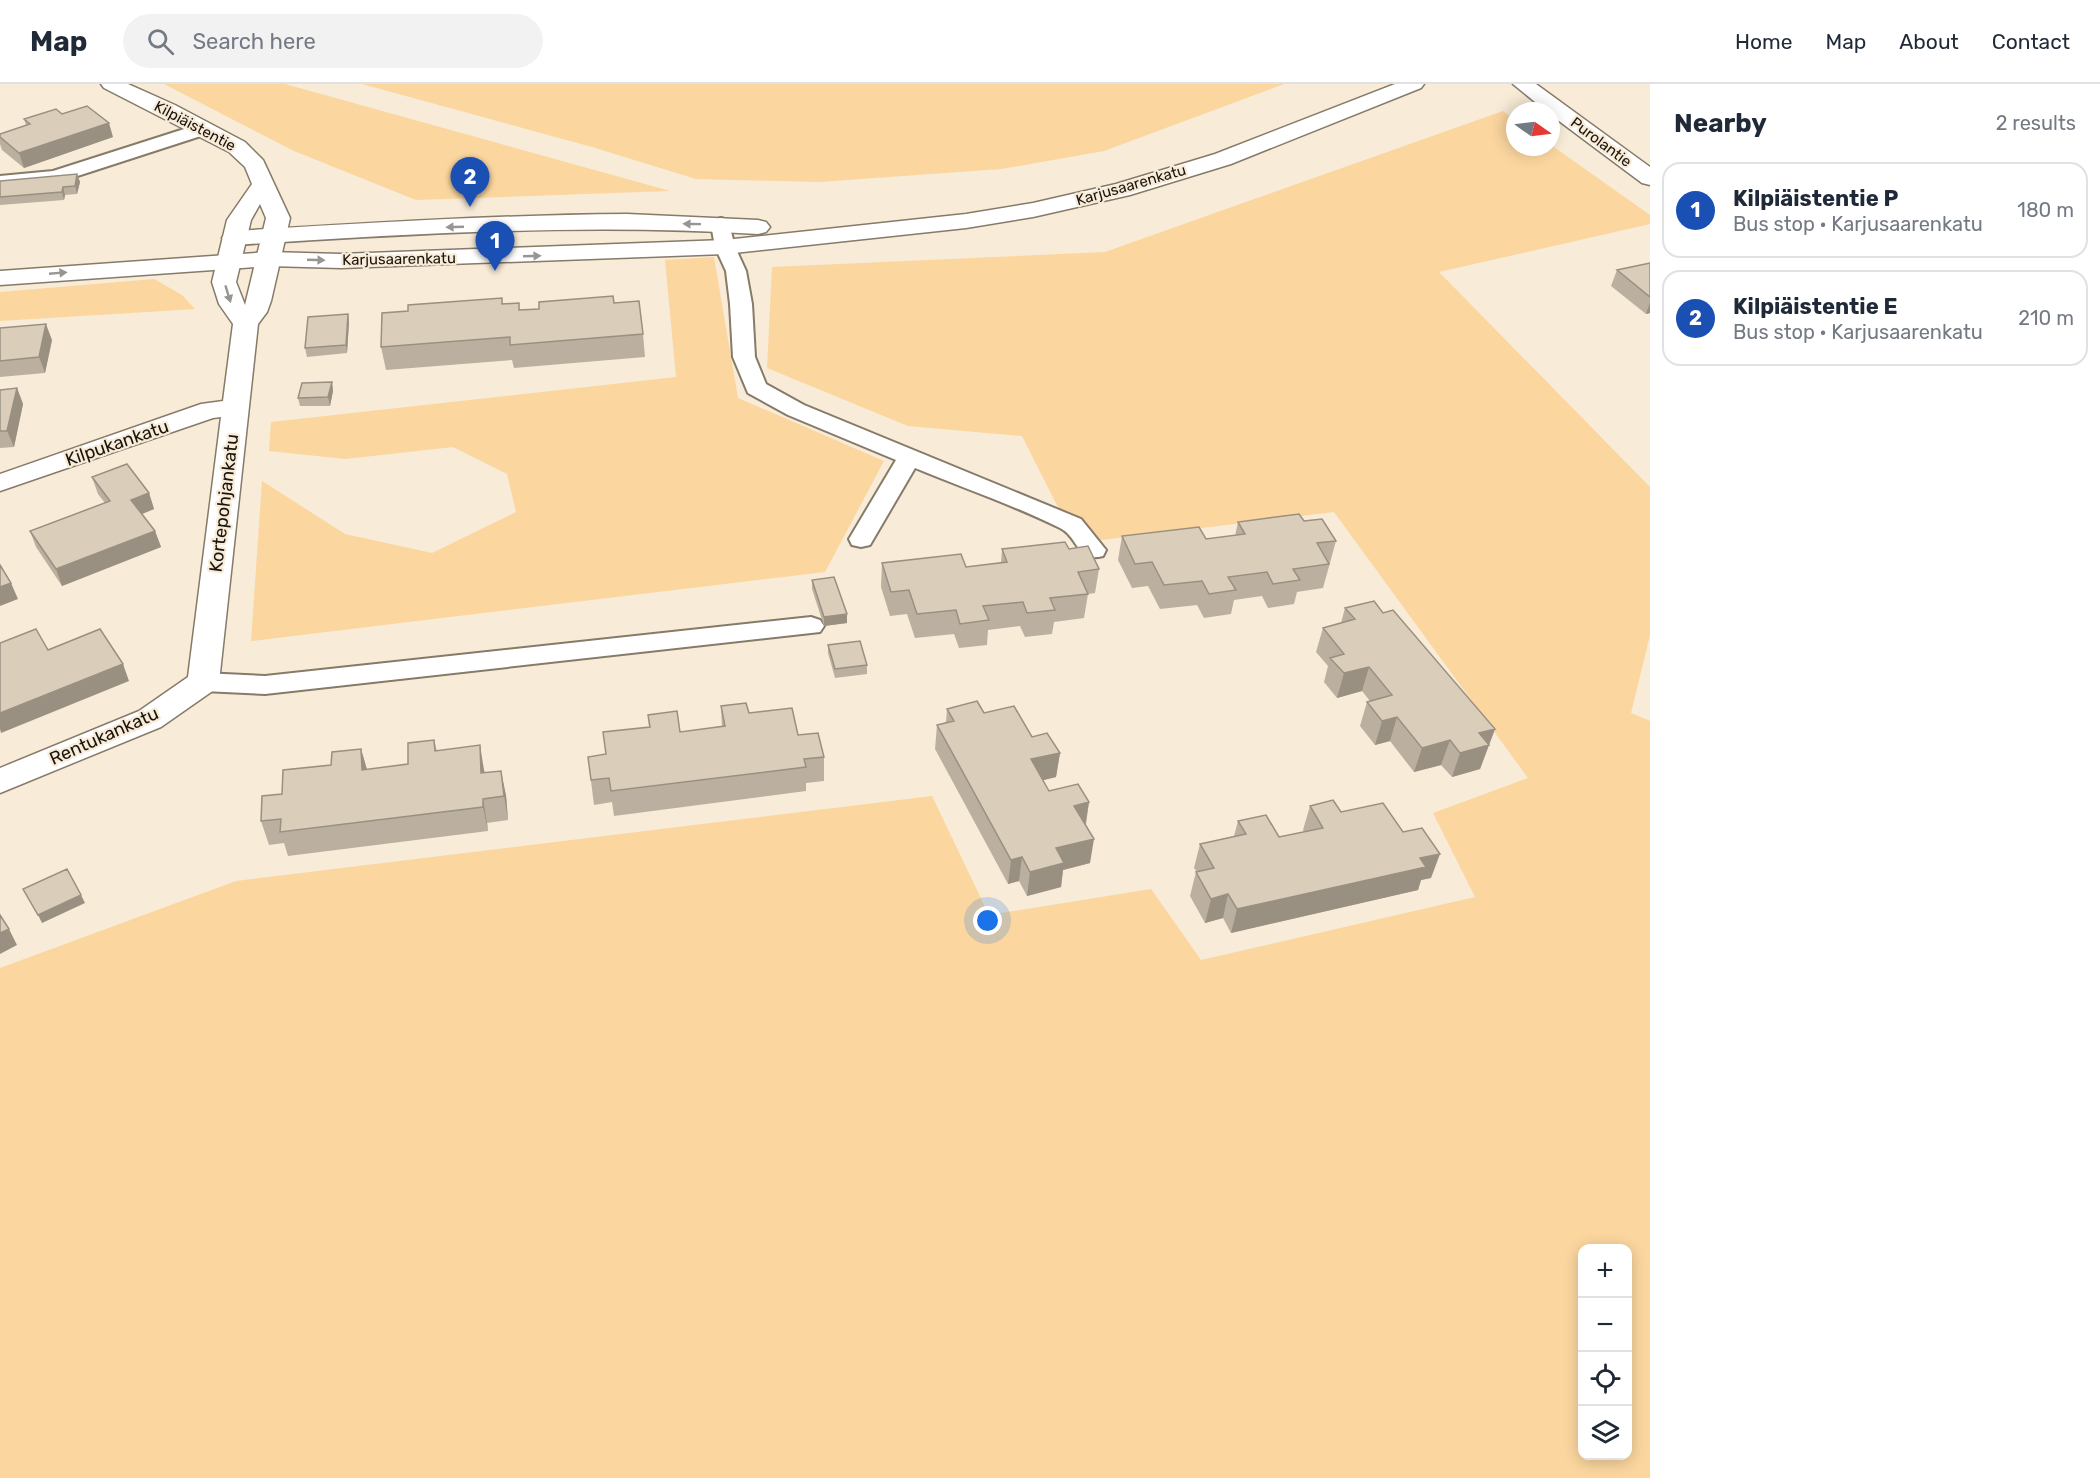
<!DOCTYPE html>
<html lang="en">
<head>
<meta charset="utf-8">
<style>
	body { margin:0; font-family:Rubik,sans-serif; background:#f2f2f3; color:#1f2937 }
	.controls { position:absolute; right:18px; bottom:18px; display:grid; overflow:hidden; border-radius:12px; box-shadow:0 3px 15px #0003 }
	.controls button { width:54px; height:54px; display:grid; place-items:center; padding:0; border:0; border-bottom:2px solid #e0e1e3; background:#fff; color:#1f2937; font:30px sans-serif }
	.compass { position:absolute; left:1506px; top:18px; width:54px; height:54px; border-radius:50%; background:#fff; box-shadow:0 3px 15px #0003; rotate:104deg }
	.you { position:absolute; left:988px; top:837px; width:21px; height:21px; margin:-15px; border:4px solid #fff; border-radius:50%; background:#1a73e8; box-shadow:0 0 0 9px #1a73e833 }
	.badge { display:grid; place-items:center; width:39px; height:39px; border-radius:50%; background:#d93025; color:#fff; font-size:20px; font-weight:700 }
	.pin { position:absolute; translate:-50% -50px; filter:drop-shadow(0 2px 3px #0008) }
	.pin::after { content:''; position:absolute; top:32px; width:21px; height:18px; background:inherit; clip-path:polygon(0 0,100% 0,50% 100%) }
	.list { margin:0; padding:0; list-style:none }
	h2 { display:flex; justify-content:space-between; align-items:center; height:78px; margin:0; padding:0 24px; font-size:26px }
	h2 small { font-size:20px; font-weight:400; color:#747a83 }
	.list li { display:grid; grid-template-columns:39px 1fr auto; gap:18px; align-items:center; box-sizing:border-box; height:96px; margin:0 12px 12px; padding:0 12px; border:2px solid #e0e1e3; border-radius:18px }
	.list b { display:block; font-size:22px; white-space:nowrap }
	.list p { margin:0; font-size:20px; white-space:nowrap; color:#747a83 }
	.list em { font-size:20px; font-style:normal; color:#747a83 }
	.icon { flex:none; width:33px; height:33px; fill:none; stroke:currentColor; stroke-width:2; stroke-linecap:round; stroke-linejoin:round }
	.map { position:relative; flex:none; width:1650px; height:1394px; overflow:hidden }
	header { display:flex; align-items:center; gap:36px; box-sizing:border-box; height:84px; padding:0 30px; background:#fff; border-bottom:2px solid #e0e1e3 }
	header strong { font-size:28px }
	nav { display:flex; gap:33px; margin-inline-start:auto; font-size:21px }
	.search { width:420px; height:54px; background:#f2f2f3; display:flex; align-items:center; gap:15px; box-sizing:border-box; padding:0 21px; border-radius:33px; color:#747a83; font-size:22px }
	main { display:flex }
	aside { flex:1; background:#fff }
	.map>svg:first-child { display:block }
	.green { fill:#fbd69f; fill-rule:evenodd }
	.lines { fill:none; stroke-linecap:round; stroke-linejoin:round }
	.lane-casing { stroke:#867a69; stroke-width:4 }
	.street-casing { stroke:#867a69; stroke-width:3 }
	.secondary-casing { stroke:#867a69; stroke-width:3 }
	.lane { fill:#fff; fill-rule:evenodd }
	.street { fill:#fff; fill-rule:evenodd }
	.secondary { fill:#fff; fill-rule:evenodd }
	.wall { fill:#bbb0a0 }
	.shaded-wall { fill:#999082 }
	.building { fill:#dacdba; stroke:#999082; stroke-width:1.5 }
	.oneway { fill:#989693 }
	.labels { text-anchor:middle; stroke-width:4.5; stroke-linejoin:round; paint-order:stroke }
	.far-street-label { font-size:15px; fill:#19150e; stroke:#f8ebd7 }
	.street-label { font-size:18px; fill:#19150e; stroke:#f8ebd7 }
</style>
</head>
<body>
<header>
<strong>Map</strong>
<div class="search"><svg class="icon" aria-label="search" viewBox="0 0 24 24"><circle cx="10" cy="10" r="6"/><path d="M15 15l6 6"/></svg>Search here</div>
<nav><a>Home</a><a>Map</a><a>About</a><a>Contact</a></nav>
</header>
<main>
<div class="map">
<svg width="1650" height="1394" viewBox="0 0 1650 1394">
	<rect width="100%" height="100%" fill="#f8ebd7"/>
	<path class="green" d="M164 0H285L670 107 416 116 294 67Z
		M362 0H1284L1104 67 1001 85 819 98 696 95 592 63Z
		M1503 27 1515 36V63H1551V61L1650 131V140L1439 188 1650 403V551L1631 629 1650 637V1394H0V884L236 797 932 712 989 831 1151 805 1201 876 1475 813 1433 729 1528 694 1334 428 1076 459 1022 352 908 342 767 284 772 183 1105 168ZM1582 1164H1628V1372H1582Z
		M714 173 738 314 884 377 825 488 251 557 262 397 345 450 432 469 516 428 507 390 453 363 345 375 269 367 271 338 676 293 665 176Z
		M154 195 182 211 195 225 0 237V208Z"/>
	<g class="lines">
		<defs>
			<path id="lane" d="M203 39 210 41 212 45 210 49 62 97 0 104V92L53 87Z
				M721 134 728 136 735 163 746 187 752 220 755 273 766 300 804 321 1081 435 1106 466 1103 472C1076 479 1079 453 1060 444 1014 421 963 404 915 384L870 461 861 463 852 461 849 455 896 376 788 331 748 309 733 273 730 220 726 187 715 163 711 140 714 136Z
				M811 533 820 536 824 542 820 548 265 610 203 607 193 605 190 598 193 591 203 589 265 592Z"/>
			<path id="street" d="M101 0H128L175 21 245 58 263 76 290 134 271 217 267 228 258 240 219 598 214 606 161 643 0 709V684L139 627 188 593 221 333 213 334 0 407V390L201 320 223 317 233 240 219 220 212 198 227 136 252 100 245 83 229 68 104 4ZM260 120 266 134 245 221 236 198 251 136Z
				M1513 0H1536L1650 83V101L1642 99 1551 31V27H1546Z"/>
			<path id="secondary" d="M1395 0H1424L1421 4 1231 80 1130 111 1033 133 966 144 725 170 341 184 269 182 0 201V187L269 168 341 170 725 156 966 130 1033 119 1116 100 1215 70Z
				M627 130 758 136 766 138 770 143 766 148 758 150C583 139 409 150 234 161L226 159 222 154 226 149 234 147C365 139 496 131 627 130Z"/>
		</defs>
		<use href="#lane" class="lane-casing"/>
		<use href="#street" class="street-casing"/>
		<use href="#secondary" class="secondary-casing"/>
		<use href="#lane" class="lane"/>
		<use href="#street" class="street"/>
		<use href="#secondary" class="secondary"/>
	</g>
	<path class="wall" d="M62 30 113 53 24 84 2 66 0 60V50L26 41 24 35Z
		M77 90 80 98 77 110 65 111 64 116 0 121V97Z
		M1650 179V229L1646 230 1611 202 1617 186Z
		M614 219 643 250 645 273 514 284 512 276 386 286 381 263 503 220 520 226Z
		M348 230 349 238 347 269 307 273 305 264Z
		M0 244 52 256 45 289 0 293Z
		M332 298 333 307 330 322H300L298 314Z
		M17 304 23 320 14 363 0 364V306Z
		M92 393 149 409 154 425 142 430 155 447 161 463 62 502 36 463 30 447 105 419 98 410Z
		M1304 437 1336 457 1323 504 1297 508 1294 520 1268 524 1262 512 1234 516 1231 530 1204 534 1197 521 1160 525 1148 502 1132 504 1118 476 1122 452 1206 455 1235 452 1238 438Z
		M1002 465H1069L1099 485 1095 509 1088 510 1084 534 1054 538 1052 550 1025 553 1020 542 988 546 987 561 959 564 954 550 915 554 907 530 890 532 881 503 882 479 966 483 1001 479Z
		M812 496 847 539 824 542 812 505Z
		M1345 524 1383 529 1495 645 1480 685 1452 693 1441 681 1414 688 1390 657 1375 661 1360 642 1367 618 1370 617 1362 607 1337 614 1324 598 1328 582 1316 568 1323 544 1341 539Z
		M828 561 867 581V590L835 594 828 569Z
		M721 622 749 629 798 651 824 673V697L806 699V707L614 732 612 718 594 721 588 673 606 670 649 643 648 631 680 648 722 643Z
		M947 625 984 629 1032 653 1060 669 1056 693 1043 696 1049 707 1089 718 1086 741 1090 779 1063 786 1061 803 1027 812 1019 797 1008 800 935 665 937 641 946 638Z
		M434 656 437 667 484 686 485 689 506 711 508 736 487 739 488 747 288 772 284 759 269 761 261 737 282 710 331 681 361 665 367 686 408 680Z
		M1310 722 1341 728 1431 794 1421 796 1418 806 1231 849 1223 834 1205 839 1190 812 1196 788H1197L1194 784 1200 760 1234 752 1238 737 1279 753 1304 748 1303 746Z"/>
	<path class="shaded-wall" d="M109 39 113 53 24 84 19 69Z
		M77 90 80 98 77 110 75 102Z
		M63 103 65 111 64 116 62 108Z
		M1650 218V229L1646 230Z
		M348 230 349 238 347 269 346 261Z
		M46 240 52 256 45 289 39 273Z
		M332 298 333 307 330 322 328 313Z
		M17 304 23 320 14 363 7 347Z
		M149 409 154 425 137 432 131 416Z
		M155 447 161 463 62 502 56 485Z
		M11 499 18 515 0 522V503Z
		M847 530V539L824 542V533Z
		M123 580 129 597 1 649 0 645V629Z
		M1369 583 1362 607 1337 614 1344 589Z
		M1397 633 1390 657 1375 661 1382 637Z
		M1495 645 1480 685 1452 693 1460 669 1479 649Z
		M1450 656 1441 681 1414 688 1422 664Z
		M480 661 484 686 486 714 481 689Z
		M361 665 368 689 362 686Z
		M1060 669 1056 693 1028 700 1031 675Z
		M501 687 506 711 508 736 504 712Z
		M483 715 487 739 488 747 483 723Z
		M1089 718 1085 742 1074 722Z
		M1094 755 1090 779 1063 786 1061 803 1027 812 1030 788 1056 764Z
		M1440 770 1431 794 1421 796 1418 806 1231 849 1237 825 1420 774Z
		M1022 773 1019 797 1008 800 1011 776Z
		M1228 810 1223 834 1205 839 1211 815Z
		M81 811 85 819 42 839 38 831Z
		M9 845 17 861 0 870V849Z"/>
	<path class="building" d="M87 22 109 39 19 69 0 53V50L30 40 24 35 56 25 62 30Z
		M77 90 75 102 63 103 62 108 0 113V97Z
		M1650 179V213L1617 186Z
		M613 212 614 219 639 217 643 250 510 261V253L381 263 382 229 408 227V221L502 214V220L519 219V226L539 225V218Z
		M348 230 346 261 305 264 308 233Z
		M46 240 39 273 0 277V244Z
		M332 298 328 313 298 314 302 299Z
		M17 304 7 347H0V306Z
		M127 380 149 409 131 416 155 447 56 485 30 447 110 417 92 393Z
		M1299 430 1304 437 1322 435 1336 457 1317 459 1329 480 1293 485 1300 496 1273 500 1267 488 1228 493 1236 506 1209 510 1202 497 1164 501 1152 478 1135 480 1122 452 1199 443 1206 455 1245 450 1238 438Z
		M1065 458 1069 465 1088 462 1099 485 1078 488 1088 510 1050 514 1055 526 1027 529 1023 518 983 522 989 536 960 540 956 526 917 530 909 506 891 508 882 479 961 470 966 483 1007 478 1002 465Z
		M0 481 11 499 0 503Z
		M834 493 847 530 824 533 812 496Z
		M1374 517 1383 529 1393 526 1495 645 1479 649 1489 661 1460 669 1450 656 1422 664 1397 633 1382 637 1367 618 1392 611 1369 583 1344 589 1330 574 1344 570 1323 544 1355 535 1345 524Z
		M36 545 48 566 100 545 123 580 0 629V559Z
		M860 557 867 581 835 585 828 561Z
		M977 617 984 629 1014 622 1032 653 1047 649 1060 669 1031 675 1049 707 1078 700 1089 718 1074 722 1094 755 1056 764 1064 779 1030 788 1022 773 1011 776 937 641 954 637 947 625Z
		M746 619 749 629 792 624 798 651 818 649 824 673 804 675 806 683 611 707 609 694 591 696 588 673 606 670 603 648 650 643 648 631 677 627 680 648 725 642 721 622Z
		M434 656 435 667 480 661 481 689 501 687 504 712 483 715V723L280 748 281 735 261 737 262 712 282 710 283 686 331 681 332 668 361 665 362 686 408 680V659Z
		M1333 716 1341 728 1383 719 1403 748 1422 744 1440 770 1420 774 1426 783 1237 825 1228 810 1211 815 1196 788 1214 784 1200 760 1246 750 1238 737 1266 731 1279 753 1323 744 1310 722Z
		M67 785 81 811 38 831 23 805Z
		M0 831 9 845 0 849Z"/>
	<defs><path id="oneway-solid" d="M-6-.8H1V-3.2L6.5 0L1 3.2V.8H-6Z" transform="scale(1.5)"/></defs>
	<g class="oneway">
		<use href="#oneway-solid" transform="translate(692 140) rotate(-179)"/>
		<use href="#oneway-solid" transform="translate(455 143) rotate(178)"/>
		<use href="#oneway-solid" transform="translate(532 172) rotate(-2)"/>
		<use href="#oneway-solid" transform="translate(316 176) rotate(2)"/>
		<use href="#oneway-solid" transform="translate(58 189) rotate(-5)"/>
		<use href="#oneway-solid" transform="translate(228 210) rotate(73)"/>
	</g>
	<g class="labels">
		<g class="far-street-label">
			<text transform="translate(195 42) rotate(28)" y="5">Kilpiäistentie</text>
			<text transform="translate(1601 58) rotate(37)" y="5">Purolantie</text>
			<text transform="translate(1131 101) rotate(-16)" y="5">Karjusaarenkatu</text>
			<text transform="translate(399 175) rotate(-1)" y="5">Karjusaarenkatu</text>
		</g>
		<g class="street-label">
			<text transform="translate(117 359) rotate(-19)" y="6">Kilpukankatu</text>
			<text transform="translate(224 419) rotate(-83)" y="6">Kortepohjankatu</text>
			<text transform="translate(104 652) rotate(-24)" y="6">Rentukankatu</text>
		</g>
	</g>
</svg>
<div class="controls">
<button>+</button>
<button>−</button>
<button><svg class="icon" aria-label="locate" viewBox="0 0 24 24"><circle cx="12" cy="12" r="6"/><path d="M12 2v4M12 18v4M2 12h4M18 12h4"/></svg></button>
<button><svg class="icon" aria-label="layers" viewBox="0 0 24 24"><path d="M12 4l9 5-9 5-9-5zM3 14l9 5 9-5"/></svg></button>
</div>
<svg class="compass" viewBox="-18 -18 36 36"><path d="M0-13l5 13h-10z" fill="#e53935"/><path d="M0 13l5-13h-10z" fill="#747a83"/></svg>
<div class="you"></div>
<div class="pin badge" style="left:495px;top:187px;background:#1a4fb4">1</div>
<div class="pin badge" style="left:470px;top:123px;background:#1a4fb4">2</div>
</div>
<aside>
<h2>Nearby<small>2 results</small></h2>
<ul class="list">
<li><span class="badge" style="background:#1a4fb4">1</span><div><b>Kilpiäistentie P</b><p>Bus stop · Karjusaarenkatu</p></div><em>180 m</em></li>
<li><span class="badge" style="background:#1a4fb4">2</span><div><b>Kilpiäistentie E</b><p>Bus stop · Karjusaarenkatu</p></div><em>210 m</em></li>
</ul>
</aside>
</main>
</body>
</html>
